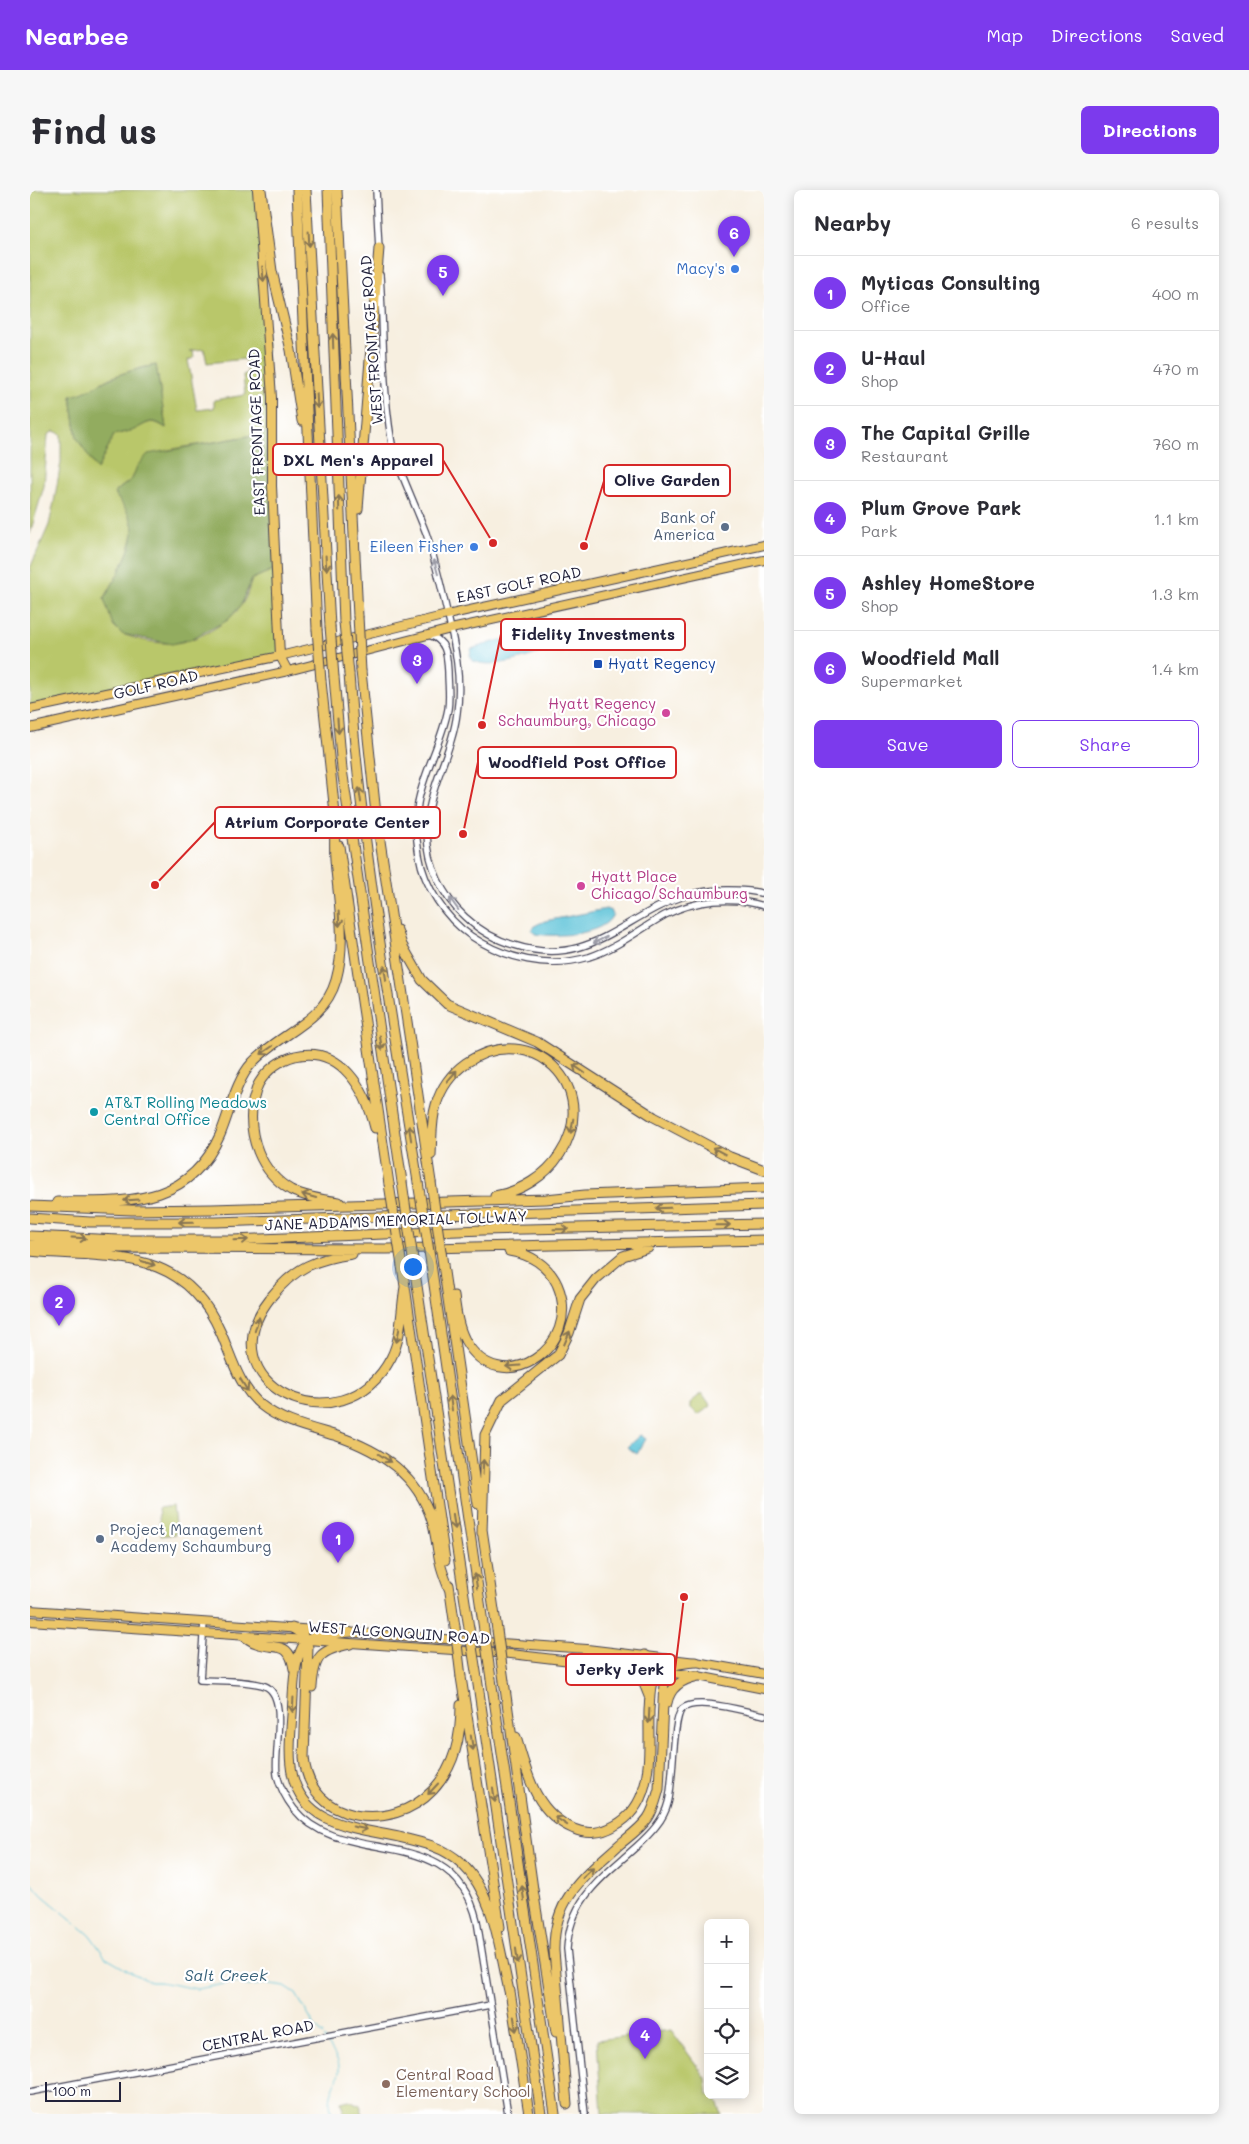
<!DOCTYPE html>
<html lang="en">
<head>
<meta charset="utf-8">
<style>
	body { margin:0; font-family:Mali,sans-serif; background:#f7f7f7; color:#2b2b33 }
	.controls { position:absolute; right:15px; bottom:15px; display:grid; overflow:hidden; border-radius:8px; box-shadow:0 2px 12px #0003 }
	.controls button { width:45px; height:45px; display:grid; place-items:center; padding:0; border:0; border-bottom:1px solid #e1e1e2; background:#fff; color:#2b2b33; font:25px sans-serif }
	.scale { position:absolute; left:15px; bottom:12px; width:76px; box-sizing:border-box; padding-left:5px; border:2px solid #22223b; border-top:0; font-size:14px; line-height:18px; white-space:nowrap; color:#22223b; -webkit-text-stroke:4px #fff; paint-order:stroke }
	.you { position:absolute; left:382px; top:1076px; width:18px; height:18px; margin:-12px; border:4px solid #fff; border-radius:50%; background:#1a73e8; box-shadow:0 0 0 8px #1a73e833 }
	.badge { display:grid; place-items:center; width:32px; height:32px; border-radius:50%; background:#7c3aed; color:#fff; font-size:16px; font-weight:700 }
	.pin { position:absolute; translate:-50% -41px; filter:drop-shadow(0 1px 2px #0008) }
	.pin::after { content:''; position:absolute; top:26px; width:18px; height:15px; background:inherit; clip-path:polygon(0 0,100% 0,50% 100%) }
	.list { margin:0; padding:0; list-style:none }
	h2 { display:flex; justify-content:space-between; align-items:center; height:65px; margin:0; padding:0 20px; font-size:21px }
	h2 small { font-size:16px; font-weight:400; color:#7c7c81 }
	.list li { display:grid; grid-template-columns:32px 1fr auto; gap:15px; align-items:center; box-sizing:border-box; height:75px; padding:0 20px; border-top:1px solid #e1e1e2 }
	.list b { display:block; font-size:19px; white-space:nowrap }
	.list p { margin:0; font-size:16px; white-space:nowrap; color:#7c7c81 }
	.list em { font-size:16px; font-style:normal; color:#7c7c81 }
	.actions { display:flex; gap:10px; padding:15px 20px }
	.actions a { flex:1; padding:11px 0; border:1px solid #7c3aed; border-radius:8px; text-align:center; font-size:18px; color:#7c3aed }
	.actions .main { background:#7c3aed; color:#fff }
	.icon { flex:none; width:28px; height:28px; fill:none; stroke:currentColor; stroke-width:2; stroke-linecap:round; stroke-linejoin:round }
	.map { position:relative; flex:none; width:734px; height:1924px; overflow:hidden; border-radius:8px }
	header { display:flex; align-items:center; gap:30px; box-sizing:border-box; height:70px; padding:0 25px; background:#7c3aed; color:#fff }
	header strong { font-size:24px }
	nav { display:flex; gap:28px; margin-inline-start:auto; font-size:18px }
	.intro { display:flex; align-items:center; justify-content:space-between; box-sizing:border-box; height:120px; padding:0 30px }
	h1 { margin:0; font-size:35px }
	.button { padding:12px 22px; border-radius:8px; background:#7c3aed; color:#fff; font-size:18px; font-weight:700 }
	main { display:flex; gap:30px; padding:0 30px }
	aside { flex:1; background:#fff; border-radius:8px; box-shadow:0 2px 12px #0003 }
	.map>svg:first-child { display:block }
	.green { fill:#b9c76a; stroke:#6e7452; fill-rule:evenodd }
	.forest { fill:#92ac5e; stroke:#5a674c }
	.water { fill:#5bc2d8; stroke:#3e728a }
	.lines { fill:none; stroke-linecap:round; stroke-linejoin:round }
	.stream { stroke:#5bc2d8; stroke-width:1 }
	.minor-casing { stroke:#424154; stroke-width:8 }
	.major-casing { stroke:#424154; stroke-width:10 }
	.highway-casing { stroke:#424154; stroke-width:11 }
	.minor { stroke:#fff; stroke-width:5.5 }
	.major { stroke:#ecc669; stroke-width:8 }
	.highway { stroke:#ecc669; stroke-width:9 }
	.highway-bridge-casing { stroke:#424154; stroke-width:11; stroke-linecap:butt }
	.highway-bridge { stroke:#ecc669; stroke-width:9 }
	.oneway { stroke:#877452 }
	.oneway2 { stroke:#9c9ca7 }
	.shop-dot { fill:#3f7fe0; stroke:#fff; stroke-width:2 }
	.service-dot { fill:#5c6f8a; stroke:#fff; stroke-width:2 }
	.transit-dot { fill:#1a4fb4; stroke:#fff; stroke-width:2 }
	.hotel-dot { fill:#d1479c; stroke:#fff; stroke-width:2 }
	.culture-dot { fill:#0f9aa8; stroke:#fff; stroke-width:2 }
	.education-dot { fill:#8d6e63; stroke:#fff; stroke-width:2 }
	.labels { text-anchor:middle; stroke-width:4.5; stroke-linejoin:round; paint-order:stroke }
	.shop-label { font-size:15px; fill:#366cbe; stroke:#fff; text-anchor:end }
	.street-label { font-size:15px; fill:#22223b; stroke:#fff }
	.service-label { font-size:15px; fill:#4e5e75; stroke:#fff; text-anchor:end }
	.transit-label { font-size:15px; fill:#164399; stroke:#fff; text-anchor:start }
	.hotel-label { font-size:15px; fill:#b23c85; stroke:#fff; text-anchor:end }
	.culture-label { font-size:15px; fill:#0d838f; stroke:#fff; text-anchor:start }
	.education-label { font-size:15px; fill:#785e54; stroke:#fff; text-anchor:start }
	.water-label { font-size:16px; font-style:italic; fill:#39627a; stroke:#fff }
	.leader { fill:none; stroke:#d62828; stroke-width:2 }
	.callout-dot { fill:#d62828; stroke:#fff; stroke-width:2 }
	.callout { fill:#fff; stroke:#d62828; stroke-width:2 }
	.callout-label { font-size:16px; text-anchor:middle; font-weight:bold; fill:#22223b }
</style>
</head>
<body>
<header>
<strong>Nearbee</strong>
<nav><a>Map</a><a>Directions</a><a>Saved</a></nav>
</header>
<div class="intro"><h1>Find us</h1><a class="button">Directions</a></div>
<main>
<div class="map">
<svg width="734" height="1924" viewBox="0 0 734 1924">
	<rect width="100%" height="100%" fill="#fff"/>
	<filter id="ink" filterUnits="userSpaceOnUse"><feTurbulence type="fractalNoise" baseFrequency=".02" numOctaves="2"/><feDisplacementMap in="SourceGraphic" scale="10" xChannelSelector="R" yChannelSelector="G"/><feConvolveMatrix kernelMatrix="1 2 1 2 8 2 1 2 1" color-interpolation-filters="sRGB"/></filter>
	<filter id="wash" filterUnits="userSpaceOnUse"><feTurbulence type="fractalNoise" baseFrequency=".0096" numOctaves="4" result="noise"/><feDisplacementMap in="SourceGraphic" scale="20" xChannelSelector="R" yChannelSelector="G"/><feGaussianBlur stdDeviation="1.12" result="paint"/><feColorMatrix in="noise" values="0 0 0 0 0 0 0 0 0 0 0 0 0 0 0 0 0 1.4 0 .05"/><feComposite in="paint" operator="in"/></filter>
	<g filter="url(#wash)">
		<rect width="100%" height="100%" fill="#f7efe0"/>
		<path class="green" d="M0 0H227L241 242 138 260 84 303C91 313 101 324 103 337 105 356 84 392 74 409L92 444C107 449 125 454 142 453 164 453 200 433 212 414 217 407 219 398 222 389L245 379 250 466 0 519V378L19 335 24 312 31 272V244L24 241 18 245 14 296 0 344ZM174 159 177 173 215 169 218 183 213 185 215 205 184 210V218L167 220 158 170 164 168 163 161H159ZM126 175 136 238C120 228 119 233 103 240 97 242 90 243 84 245L67 279 47 248 41 207C58 202 66 195 80 188 95 182 110 178 126 175Z
			M672 1203 681 1216 668 1225 660 1217V1213Z
			M143 1316 146 1344 131 1346 128 1318Z
			M641 1840 676 1888 678 1905H684L692 1924H572L567 1850Z
			M319 1910 330 1915 333 1924H314L311 1912Z"/>
		<path class="forest" d="M126 175 136 238C121 227 118 233 104 240 98 242 90 243 84 245L67 280 47 248 41 206C59 202 65 195 81 188 95 182 110 178 126 175Z
			M241 242 245 379 222 389 211 415 198 430 161 449 142 454 92 444 83 435 74 409C84 392 105 356 103 337 101 324 91 313 84 303L102 289 107 276 118 264Z"/>
		<path class="water" d="M512 446C518 446 522 446 526 453L523 459C500 466 466 480 443 471L440 465 441 459 470 450Z
			M576 719 581 721 583 724C575 746 524 747 505 744L502 740 506 735 515 731Z
			M610 1245 616 1249 607 1264 597 1257Z"/>
		<g class="lines">
			<path class="stream" d="M0 1691 12 1705 60 1745 76 1768 102 1783 121 1792H130L167 1799 200 1793 219 1796 234 1794 255 1797 266 1804 284 1835 293 1845
				M294 1848C299 1857 309 1868 309 1877 310 1895 295 1900 302 1924"/>
		</g>
	</g>
	<g filter="url(#ink)">
		<g class="lines">
			<defs>
				<path id="minor" d="M346 0 349 60
					M350 85C354 142 352 208 364 264 374 291 386 317 396 343 405 369 411 396 417 422 425 455 432 489 427 523 422 565 396 600 397 644 398 675 412 706 435 727 449 740 466 750 484 755 561 780 593 724 658 705 671 701 684 700 698 700 710 700 722 700 734 704
					M399 445C417 451 417 465 418 482 418 494 420 507 418 519 412 552 394 580 388 613 385 630 386 648 389 665 394 696 415 728 441 746 475 769 518 779 559 767 587 758 610 739 635 725 665 710 702 706 734 716
					M174 1432 170 1490C189 1491 218 1490 235 1496 259 1506 243 1563 247 1585 250 1597 257 1610 264 1619 313 1680 423 1629 447 1731L478 1924
					M0 1902 460 1815
					M555 1924 537 1759C540 1708 573 1687 607 1656 620 1644 634 1630 638 1613 644 1593 642 1529 652 1519 667 1506 715 1522 734 1525"/>
				<path id="major" d="M227 0 242 207V296L250 466 258 481
					M0 519 250 466 417 425 734 355
					M0 538 258 481 421 439 734 370
					M0 1420 557 1459 666 1472 734 1484
					M0 1431 481 1464 668 1486 734 1499"/>
				<path id="highway" d="M231 0 242 81 261 160 272 231
					M267 0 287 439
					M276 0 300 436
					M298 0 314 432
					M307 0 328 426
					M328 319 349 58
					M331 481 346 624 401 992
					M319 484C331 655 361 823 388 992
					M304 487 312 579 372 992
					M291 491 306 633
					M309 656 359 994
					M367 740 372 755 392 790 417 814 507 852 624 927 700 967 734 980
					M401 965C402 949 401 931 406 915 411 898 422 883 436 873 502 828 573 898 530 964 515 987 491 1001 465 1006
					M27 1012C94 1011 158 1018 190 945 199 924 206 890 222 873 249 843 294 833 306 790 317 752 308 708 305 669 304 656 305 642 305 628
					M309 1012C294 1010 275 1007 261 1000 230 982 217 945 223 911 225 905 226 898 229 893 237 880 250 870 265 866 311 855 336 900 345 938
					M0 1016 102 1020 182 1019 516 1009 555 1005 734 998
					M0 1028 60 1032H186L734 1015
					M0 1046 89 1050H203L453 1040 734 1034
					M0 1055 92 1058 357 1059 734 1050
					M0 1061C80 1069 153 1055 191 1143 202 1168 209 1197 231 1215 252 1232 281 1238 307 1246 351 1261 388 1285 402 1331 406 1345 407 1359 410 1372 412 1382 416 1391 420 1401
					M322 1064C286 1069 265 1077 241 1107 172 1194 312 1261 361 1168 372 1147 371 1120 375 1097
					M401 1074 454 1440
					M413 1075 448 1314
					M372 1076 415 1370
					M384 1076 439 1438
					M424 1106C426 1121 428 1137 435 1150 470 1213 555 1157 527 1094 518 1075 500 1064 479 1061
					M452 1339 467 1440
					M452 1343 455 1245 472 1210 528 1165 539 1143 550 1109 566 1089 593 1066 618 1058
					M419 1395 425 1437
					M262 1438 272 1444 278 1457 274 1567C279 1635 363 1643 403 1600 425 1576 431 1547 431 1515
					M319 1442C282 1447 271 1442 265 1483 263 1497 263 1511 262 1525 259 1565 254 1606 296 1628 318 1639 346 1642 369 1647 391 1652 414 1657 431 1673 466 1706 469 1760 480 1805
					M215 1447C219 1449 222 1452 226 1453 246 1461 259 1449 264 1479
					M594 1477 613 1491 619 1506
					M431 1487 470 1737
					M447 1488 511 1924
					M461 1489 525 1924
					M474 1491 503 1699 526 1842
					M282 1497C284 1466 290 1460 320 1454
					M637 1513C640 1496 653 1489 668 1486
					M486 1547C497 1583 505 1623 544 1639 557 1645 572 1643 584 1636 626 1614 618 1561 619 1520 620 1512 619 1498 623 1490 630 1475 652 1473 666 1472
					M480 1801 499 1924
					M537 1914 524 1761C523 1709 554 1686 590 1654 600 1646 611 1638 618 1628 624 1619 626 1609 629 1599L634 1491 626 1473 615 1465"/>
			</defs>
			<use href="#minor" class="minor-casing"/>
			<use href="#major" class="major-casing"/>
			<use href="#highway" class="highway-casing"/>
			<use href="#minor" class="minor"/>
			<use href="#major" class="major"/>
			<use href="#highway" class="highway"/>
			<defs>
				<path id="highway-bridge" d="M328 426 331 481
					M314 432 319 484
					M300 436 304 487
					M287 439 291 491
					M372 992 384 1076
					M388 992 401 1074
					M401 992 413 1075
					M359 994 372 1076
					M425 1437 431 1487
					M439 1438 447 1488
					M454 1440 461 1489
					M467 1440 474 1491"/>
			</defs>
			<use href="#highway-bridge" class="highway-bridge-casing"/>
			<use href="#highway-bridge" class="highway-bridge"/>
		</g>
		<defs><path id="oneway-shaft" d="M-6 0H5M1.5-3L5.5 0L1.5 3" fill="none" stroke-width="1.6" stroke-linecap="round" stroke-linejoin="round" transform="scale(1.25)"/></defs>
		<g class="oneway">
			<use href="#oneway-shaft" transform="translate(279 49) rotate(87)"/>
			<use href="#oneway-shaft" transform="translate(233 84) rotate(84)"/>
			<use href="#oneway-shaft" transform="translate(303 151) rotate(-92)"/>
			<use href="#oneway-shaft" transform="translate(287 211) rotate(87)"/>
			<use href="#oneway-shaft" transform="translate(309 313) rotate(-92)"/>
			<use href="#oneway-shaft" transform="translate(296 373) rotate(87)"/>
			<use href="#oneway-shaft" transform="translate(308 536) rotate(86)"/>
			<use href="#oneway-shaft" transform="translate(330 605) rotate(-98)"/>
			<use href="#oneway-shaft" transform="translate(309 729) rotate(87)"/>
			<use href="#oneway-shaft" transform="translate(355 783) rotate(-99)"/>
			<use href="#oneway-shaft" transform="translate(351 853) rotate(81)"/>
			<use href="#oneway-shaft" transform="translate(237 860) rotate(145)"/>
			<use href="#oneway-shaft" transform="translate(549 879) rotate(-145)"/>
			<use href="#oneway-shaft" transform="translate(422 886) rotate(-50)"/>
			<use href="#oneway-shaft" transform="translate(542 936) rotate(100)"/>
			<use href="#oneway-shaft" transform="translate(380 943) rotate(-99)"/>
			<use href="#oneway-shaft" transform="translate(689 961) rotate(-152)"/>
			<use href="#oneway-shaft" transform="translate(279 1006) rotate(-164)"/>
			<use href="#oneway-shaft" transform="translate(101 1010) rotate(176)"/>
			<use href="#oneway-shaft" transform="translate(633 1018) rotate(178)"/>
			<use href="#oneway-shaft" transform="translate(156 1032) rotate(179)"/>
			<use href="#oneway-shaft" transform="translate(693 1035) rotate(-1)"/>
			<use href="#oneway-shaft" transform="translate(531 1039) rotate(-1)"/>
			<use href="#oneway-shaft" transform="translate(49 1048) rotate(3)"/>
			<use href="#oneway-shaft" transform="translate(211 1050) rotate(-2)"/>
			<use href="#oneway-shaft" transform="translate(118 1073) rotate(18)"/>
			<use href="#oneway-shaft" transform="translate(227 1134) rotate(-73)"/>
			<use href="#oneway-shaft" transform="translate(368 1145) rotate(102)"/>
			<use href="#oneway-shaft" transform="translate(537 1148) rotate(-67)"/>
			<use href="#oneway-shaft" transform="translate(483 1176) rotate(176)"/>
			<use href="#oneway-shaft" transform="translate(214 1195) rotate(58)"/>
			<use href="#oneway-shaft" transform="translate(421 1213) rotate(-98)"/>
			<use href="#oneway-shaft" transform="translate(355 1268) rotate(32)"/>
			<use href="#oneway-shaft" transform="translate(453 1277) rotate(-87)"/>
			<use href="#oneway-shaft" transform="translate(424 1332) rotate(81)"/>
			<use href="#oneway-shaft" transform="translate(446 1391) rotate(-99)"/>
			<use href="#oneway-shaft" transform="translate(263 1515) rotate(93)"/>
			<use href="#oneway-shaft" transform="translate(619 1526) rotate(93)"/>
			<use href="#oneway-shaft" transform="translate(442 1553) rotate(81)"/>
			<use href="#oneway-shaft" transform="translate(403 1599) rotate(133)"/>
			<use href="#oneway-shaft" transform="translate(464 1605) rotate(82)"/>
			<use href="#oneway-shaft" transform="translate(531 1631) rotate(-146)"/>
			<use href="#oneway-shaft" transform="translate(330 1638) rotate(12)"/>
			<use href="#oneway-shaft" transform="translate(558 1683) rotate(-43)"/>
			<use href="#oneway-shaft" transform="translate(493 1703) rotate(-98)"/>
			<use href="#oneway-shaft" transform="translate(487 1766) rotate(82)"/>
			<use href="#oneway-shaft" transform="translate(485 1834) rotate(81)"/>
		</g>
		<g class="oneway2">
			<use href="#oneway-shaft" transform="translate(406 377) rotate(-105)"/>
			<use href="#oneway-shaft" transform="translate(424 714) rotate(-126)"/>
			<use href="#oneway-shaft" transform="translate(570 750) rotate(154)"/>
		</g>
	</g>
	<g class="shop-dot">
		<circle cx="705" cy="79" r="5"/>
		<circle cx="444" cy="357" r="5"/>
	</g>
	<g class="service-dot">
		<circle cx="695" cy="337" r="5"/>
		<circle cx="70" cy="1349" r="5"/>
	</g>
	<rect class="transit-dot" x="563" y="469" width="10" height="10" rx="2.5"/>
	<g class="hotel-dot">
		<circle cx="636" cy="523" r="5"/>
		<circle cx="551" cy="696" r="5"/>
	</g>
	<circle class="culture-dot" cx="64" cy="922" r="5"/>
	<circle class="education-dot" cx="356" cy="1894" r="5"/>
	<g class="labels">
		<g class="shop-label">
			<text x="695" y="84">Macy's</text>
			<text x="434" y="362">Eileen Fisher</text>
		</g>
		<g class="street-label">
			<text transform="translate(342 150) rotate(-94)" y="5">WEST FRONTAGE ROAD</text>
			<text transform="translate(227 242) rotate(-92)" y="5">EAST FRONTAGE ROAD</text>
			<text transform="translate(489 395) rotate(-12)" y="5">EAST GOLF ROAD</text>
			<text transform="translate(126 495) rotate(-13)" y="5">GOLF ROAD</text>
			<text transform="translate(366 1031) rotate(-2)" y="5">JANE ADDAMS MEMORIAL TOLLWAY</text>
			<text transform="translate(369 1443) rotate(4)" y="5">WEST ALGONQUIN ROAD</text>
			<text transform="translate(228 1846) rotate(-11)" y="5">CENTRAL ROAD</text>
		</g>
		<g class="service-label">
			<text x="685" y="333">Bank of<tspan x="685" dy="17">America</tspan></text>
			<text x="80" y="1345" text-anchor="start">Project Management<tspan x="80" dy="17">Academy Schaumburg</tspan></text>
		</g>
		<g class="transit-label">
			<text x="578" y="479">Hyatt Regency</text>
		</g>
		<g class="hotel-label">
			<text x="626" y="519">Hyatt Regency<tspan x="626" dy="17">Schaumburg, Chicago</tspan></text>
			<text x="561" y="692" text-anchor="start">Hyatt Place<tspan x="561" dy="17">Chicago/Schaumburg</tspan></text>
		</g>
		<g class="culture-label">
			<text x="74" y="918">AT&amp;T Rolling Meadows<tspan x="74" dy="17">Central Office</tspan></text>
		</g>
		<g class="education-label">
			<text x="366" y="1890">Central Road<tspan x="366" dy="17">Elementary School</tspan></text>
		</g>
		<g class="water-label">
			<text x="196" y="1791">Salt Creek</text>
		</g>
	</g>
	<path class="leader" d="M463 353L413 270M554 356L574 291M452 535L471 444M433 644L448 572M125 695L185 632M654 1407L645 1480"/>
	<g class="callout-dot">
		<circle cx="463" cy="353" r="5"/>
		<circle cx="554" cy="356" r="5"/>
		<circle cx="452" cy="535" r="5"/>
		<circle cx="433" cy="644" r="5"/>
		<circle cx="125" cy="695" r="5"/>
		<circle cx="654" cy="1407" r="5"/>
	</g>
	<g class="callout">
		<rect x="243" y="254" width="170" height="31" rx="5"/>
		<rect x="574" y="275" width="126" height="31" rx="5"/>
		<rect x="471" y="429" width="184" height="31" rx="5"/>
		<rect x="448" y="557" width="198" height="31" rx="5"/>
		<rect x="185" y="617" width="225" height="31" rx="5"/>
		<rect x="536" y="1464" width="109" height="31" rx="5"/>
	</g>
	<g class="callout-label">
		<text x="328" y="276">DXL Men's Apparel</text>
		<text x="637" y="296">Olive Garden</text>
		<text x="563" y="450">Fidelity Investments</text>
		<text x="547" y="578">Woodfield Post Office</text>
		<text x="297" y="638">Atrium Corporate Center</text>
		<text x="590" y="1485">Jerky Jerk</text>
	</g>
</svg>
<div class="controls">
<button>+</button>
<button>−</button>
<button><svg class="icon" aria-label="locate" viewBox="0 0 24 24"><circle cx="12" cy="12" r="6"/><path d="M12 2v4M12 18v4M2 12h4M18 12h4"/></svg></button>
<button><svg class="icon" aria-label="layers" viewBox="0 0 24 24"><path d="M12 4l9 5-9 5-9-5zM3 14l9 5 9-5"/></svg></button>
</div>
<div class="scale">100 m</div>
<div class="you"></div>
<div class="pin badge" style="left:308px;top:1373px">1</div>
<div class="pin badge" style="left:29px;top:1136px">2</div>
<div class="pin badge" style="left:387px;top:494px">3</div>
<div class="pin badge" style="left:615px;top:1869px">4</div>
<div class="pin badge" style="left:413px;top:106px">5</div>
<div class="pin badge" style="left:704px;top:67px">6</div>
</div>
<aside>
<h2>Nearby<small>6 results</small></h2>
<ul class="list">
<li><span class="badge">1</span><div><b>Myticas Consulting</b><p>Office</p></div><em>400 m</em></li>
<li><span class="badge">2</span><div><b>U-Haul</b><p>Shop</p></div><em>470 m</em></li>
<li><span class="badge">3</span><div><b>The Capital Grille</b><p>Restaurant</p></div><em>760 m</em></li>
<li><span class="badge">4</span><div><b>Plum Grove Park</b><p>Park</p></div><em>1.1 km</em></li>
<li><span class="badge">5</span><div><b>Ashley HomeStore</b><p>Shop</p></div><em>1.3 km</em></li>
<li><span class="badge">6</span><div><b>Woodfield Mall</b><p>Supermarket</p></div><em>1.4 km</em></li>
</ul>
<div class="actions"><a class="main">Save</a><a>Share</a></div>
</aside>
</main>
</body>
</html>
